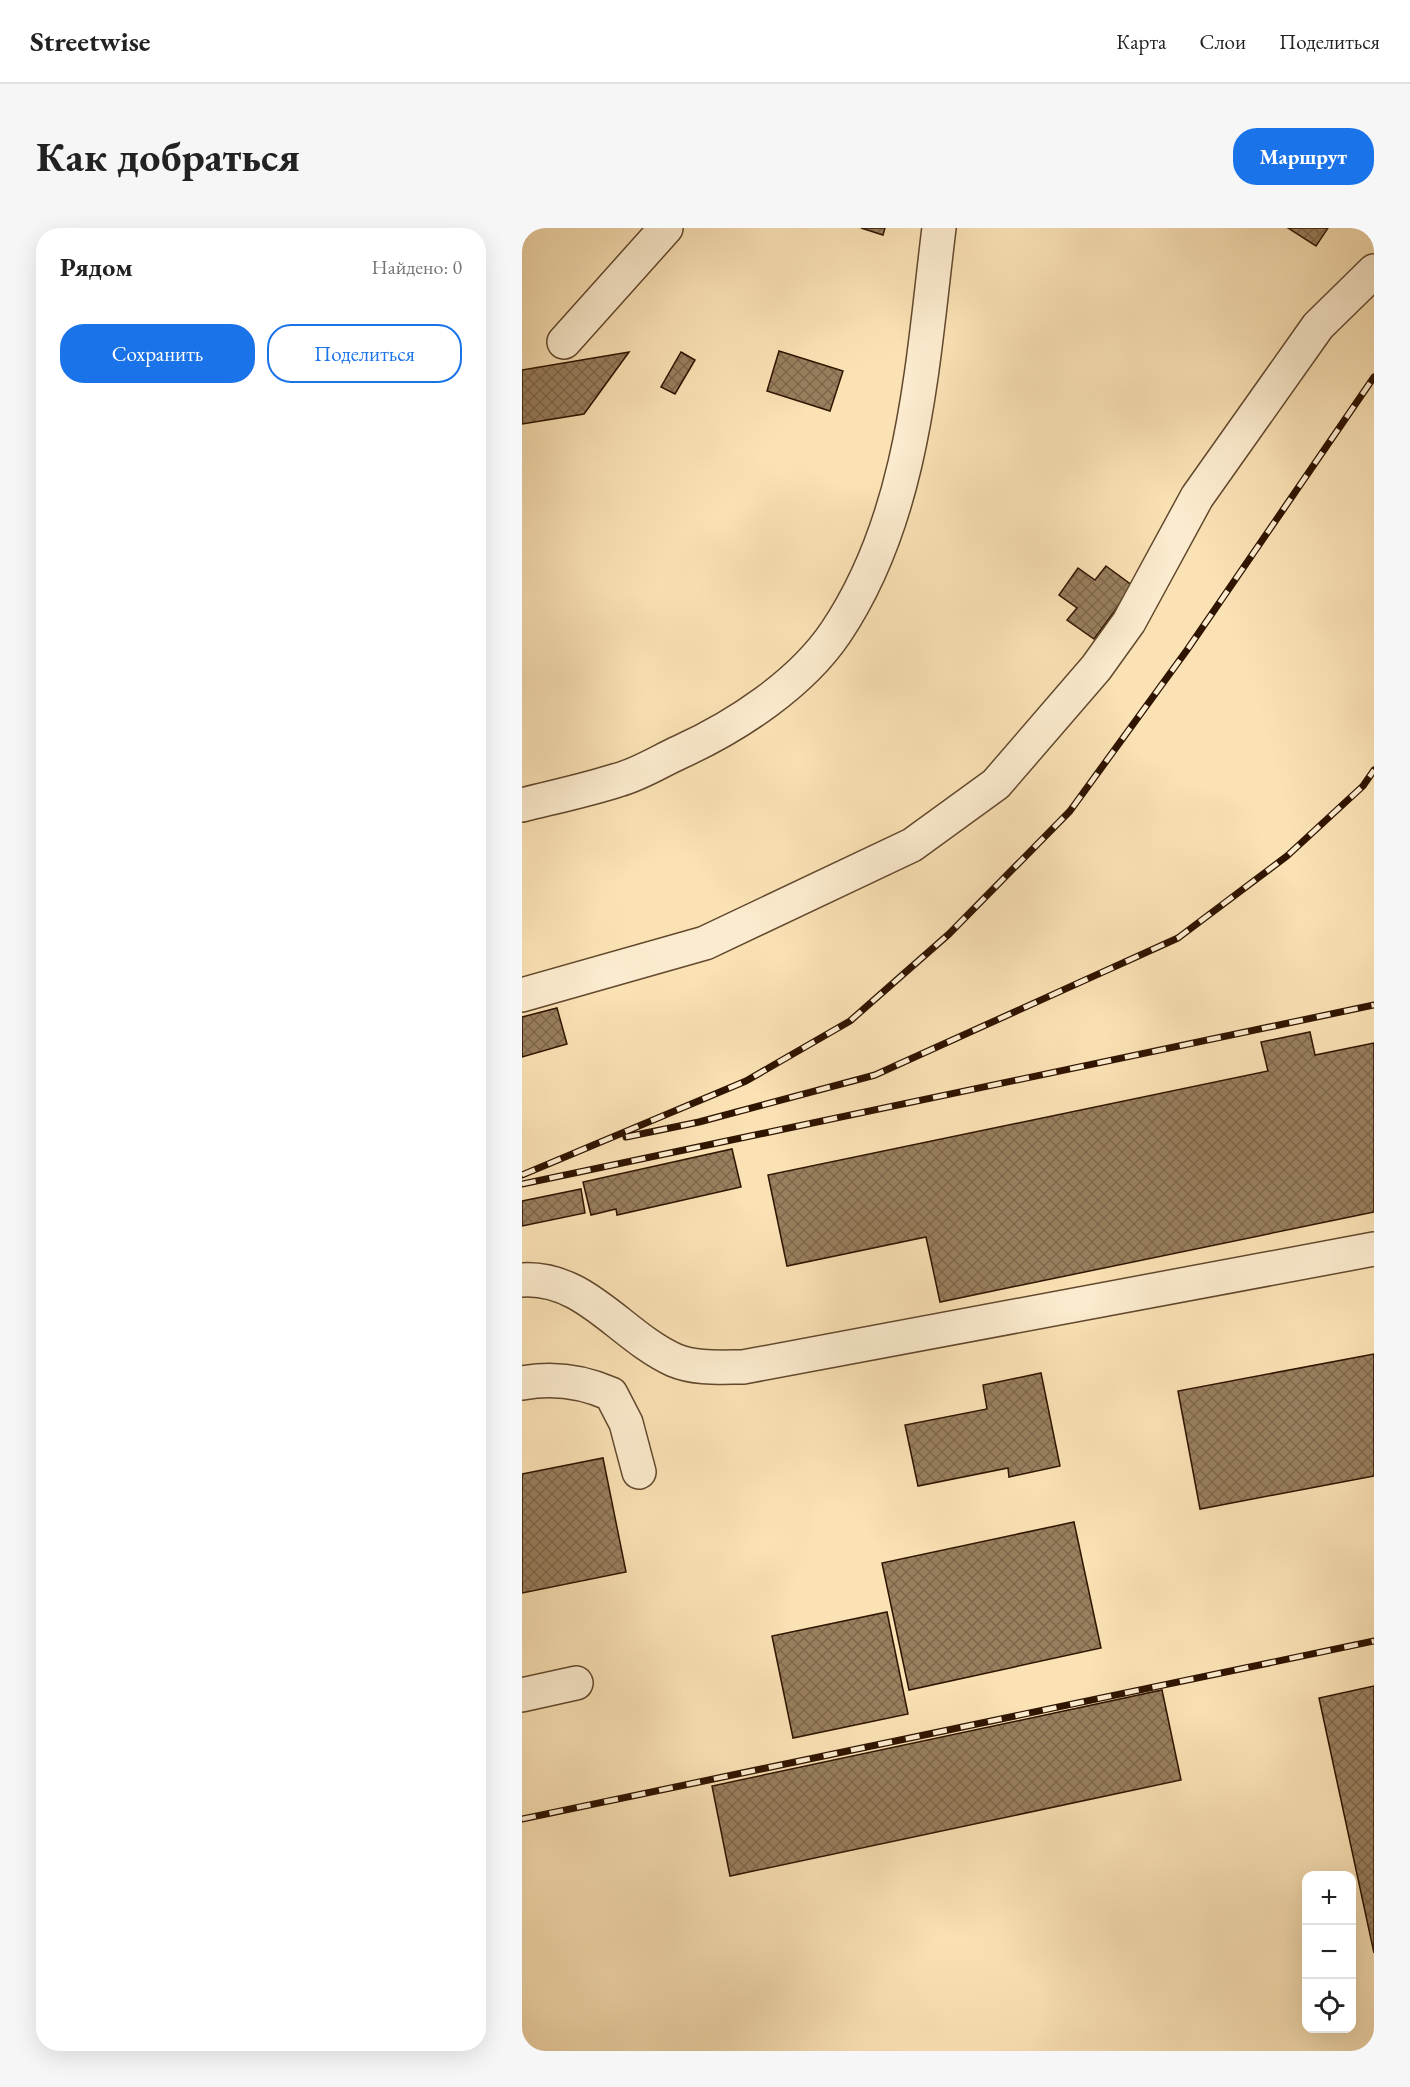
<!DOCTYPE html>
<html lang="ru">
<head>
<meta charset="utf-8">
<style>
	body { margin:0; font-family:"EB Garamond",serif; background:#f6f6f6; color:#222 }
	.controls { position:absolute; right:18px; bottom:18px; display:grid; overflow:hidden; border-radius:12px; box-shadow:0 6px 24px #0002 }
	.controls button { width:54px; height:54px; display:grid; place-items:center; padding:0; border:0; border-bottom:2px solid #e0e0e0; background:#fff; color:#222; font:30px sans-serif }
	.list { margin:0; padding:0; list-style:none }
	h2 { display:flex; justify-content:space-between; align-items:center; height:78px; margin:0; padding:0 24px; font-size:26px }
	h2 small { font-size:20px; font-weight:400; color:#767676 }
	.actions { display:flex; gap:12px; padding:18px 24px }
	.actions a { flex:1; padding:14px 0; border:2px solid #1a73e8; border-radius:24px; text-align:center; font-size:21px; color:#1a73e8 }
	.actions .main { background:#1a73e8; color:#fff }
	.icon { flex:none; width:33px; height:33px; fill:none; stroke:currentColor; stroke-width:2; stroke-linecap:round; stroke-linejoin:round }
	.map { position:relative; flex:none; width:852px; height:1823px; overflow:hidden; border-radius:24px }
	header { display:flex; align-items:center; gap:36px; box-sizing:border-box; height:84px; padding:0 30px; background:#fff; border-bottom:2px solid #e0e0e0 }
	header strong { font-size:28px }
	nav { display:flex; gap:33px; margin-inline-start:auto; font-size:21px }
	.intro { display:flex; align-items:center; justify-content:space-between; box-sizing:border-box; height:144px; padding:0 36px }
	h1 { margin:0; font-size:42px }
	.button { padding:15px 27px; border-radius:24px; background:#1a73e8; color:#fff; font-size:21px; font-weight:700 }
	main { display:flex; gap:36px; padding:0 36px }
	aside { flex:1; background:#fff; border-radius:24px; box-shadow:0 6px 24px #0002 }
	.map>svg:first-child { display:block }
	.building { fill:url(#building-cross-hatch); stroke:#2f1400; stroke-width:1.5 }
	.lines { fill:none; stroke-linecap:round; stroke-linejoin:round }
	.minor-casing { stroke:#62482d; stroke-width:36 }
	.minor { stroke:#fceccf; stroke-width:33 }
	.rail-casing { stroke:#2f1400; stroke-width:7 }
	.rail { stroke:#fceccf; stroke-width:4.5; stroke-dasharray:14; stroke-linecap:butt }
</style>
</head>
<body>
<header>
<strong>Streetwise</strong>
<nav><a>Карта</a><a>Слои</a><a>Поделиться</a></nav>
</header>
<div class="intro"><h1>Как добраться</h1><a class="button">Маршрут</a></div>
<main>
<aside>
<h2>Рядом<small>Найдено: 0</small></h2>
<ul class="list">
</ul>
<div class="actions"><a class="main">Сохранить</a><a>Поделиться</a></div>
</aside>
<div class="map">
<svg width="852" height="1823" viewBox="0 0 852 1823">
	<defs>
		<pattern id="building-cross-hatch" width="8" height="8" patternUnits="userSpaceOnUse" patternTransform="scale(1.5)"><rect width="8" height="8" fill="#997f5e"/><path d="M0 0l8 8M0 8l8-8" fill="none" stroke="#7d674b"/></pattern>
	</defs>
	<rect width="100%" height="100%" fill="#fae2b5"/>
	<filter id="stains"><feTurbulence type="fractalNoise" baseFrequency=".00333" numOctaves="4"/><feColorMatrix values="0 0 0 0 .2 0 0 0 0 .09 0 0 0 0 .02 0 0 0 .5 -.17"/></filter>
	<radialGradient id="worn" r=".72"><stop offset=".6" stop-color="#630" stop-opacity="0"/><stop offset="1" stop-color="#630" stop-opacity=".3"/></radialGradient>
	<path class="building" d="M339 0H363L361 7Z
		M766 0H806L794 18Z
		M257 123 321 143 308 183 245 163Z
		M107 124 62 186 0 196V142Z
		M159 124 173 132 153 166 139 159Z
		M584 338 611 358 572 411 545 392 555 380 537 367 556 340 573 352Z
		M35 780 45 816 0 829V789Z
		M788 804 793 827 852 815V984L418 1074 404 1009 265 1038 246 947 746 843 739 814Z
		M210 921 219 959 95 987 94 981 69 987 61 954Z
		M59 961 63 985 0 998V973Z
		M852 1126V1248L678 1281 656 1163Z
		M519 1145 538 1238 487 1249 486 1240 396 1258 383 1197 465 1181 461 1157Z
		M81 1230 104 1344 0 1365V1246Z
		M552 1294 579 1420 387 1462 360 1335Z
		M365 1384 386 1486 271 1510 250 1408Z
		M852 1458V1725L797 1470Z
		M640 1462 659 1552 208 1648 190 1558Z"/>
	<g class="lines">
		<defs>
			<path id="minor" d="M42 114 144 0
				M0 577C32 569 65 562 96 552 118 546 138 533 158 524 215 498 279 456 314 404 393 286 400 137 417 0
				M0 767 183 715 390 617 474 556 574 440 607 394 675 269 796 98 852 43
				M0 1052C63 1048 99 1108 152 1132 173 1141 199 1139 221 1139L852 1021
				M0 1155C32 1149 60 1153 89 1166L104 1195 117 1244
				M0 1467 54 1455"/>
		</defs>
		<use href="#minor" class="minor-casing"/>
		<use href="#minor" class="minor"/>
		<defs>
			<path id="rail" d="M104 909 177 894 353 847 656 710 765 628 841 558 852 542
				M0 947 224 853 328 793 427 706 548 583 665 422 852 149
				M0 956 852 777
				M0 1591 852 1413"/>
		</defs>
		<use href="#rail" class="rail-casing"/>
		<use href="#rail" class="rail"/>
	</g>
	<rect width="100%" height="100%" filter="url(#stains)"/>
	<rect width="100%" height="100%" fill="url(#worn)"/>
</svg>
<div class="controls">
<button>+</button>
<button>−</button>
<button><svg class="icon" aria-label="locate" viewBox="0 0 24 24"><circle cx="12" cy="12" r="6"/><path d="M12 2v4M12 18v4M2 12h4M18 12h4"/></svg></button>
</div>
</div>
</main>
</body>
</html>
